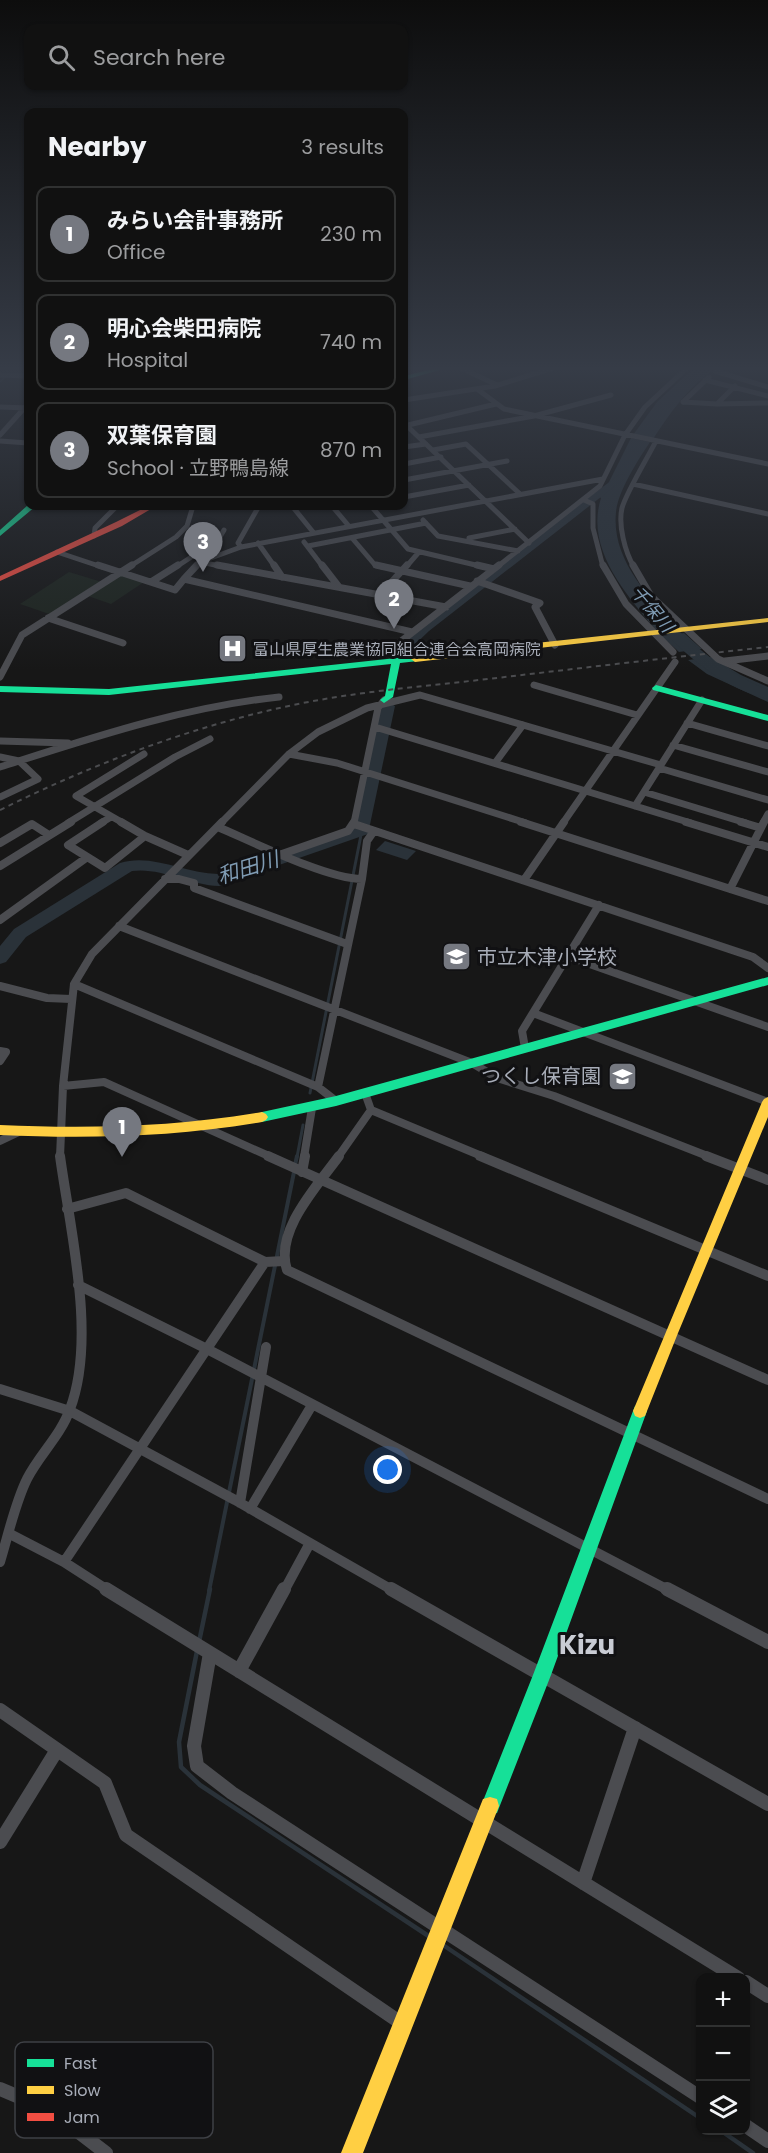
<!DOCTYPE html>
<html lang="en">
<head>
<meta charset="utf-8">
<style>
	body { margin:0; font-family:Poppins,"Noto Sans JP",sans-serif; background:#1a1a1a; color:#f1f3f6 }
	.controls { position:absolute; right:18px; bottom:18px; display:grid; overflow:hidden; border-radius:12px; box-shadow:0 2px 4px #0004 }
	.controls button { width:54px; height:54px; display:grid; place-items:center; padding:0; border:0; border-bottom:2px solid #303131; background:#111; color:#f1f3f6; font:30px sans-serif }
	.you { position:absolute; left:388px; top:1470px; width:21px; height:21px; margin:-15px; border:4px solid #fff; border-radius:50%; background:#1a73e8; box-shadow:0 0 0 9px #1a73e833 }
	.badge { display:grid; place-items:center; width:39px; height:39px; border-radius:50%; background:#757880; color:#fff; font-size:20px; font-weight:700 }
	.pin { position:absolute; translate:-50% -50px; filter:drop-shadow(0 2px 3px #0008) }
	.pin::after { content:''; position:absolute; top:32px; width:21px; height:18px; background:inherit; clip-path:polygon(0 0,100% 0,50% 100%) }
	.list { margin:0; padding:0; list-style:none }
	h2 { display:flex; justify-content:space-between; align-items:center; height:78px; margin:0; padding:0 24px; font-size:26px }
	h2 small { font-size:20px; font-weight:400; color:#9c9d9f }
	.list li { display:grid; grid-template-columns:39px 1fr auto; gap:18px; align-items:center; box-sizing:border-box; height:96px; margin:0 12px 12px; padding:0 12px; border:2px solid #303131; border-radius:12px }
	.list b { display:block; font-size:22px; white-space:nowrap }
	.list p { margin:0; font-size:20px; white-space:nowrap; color:#9c9d9f }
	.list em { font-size:20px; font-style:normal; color:#9c9d9f }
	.icon { flex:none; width:33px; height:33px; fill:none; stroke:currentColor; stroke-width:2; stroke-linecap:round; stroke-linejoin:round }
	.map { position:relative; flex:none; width:768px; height:2153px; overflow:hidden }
	.search { position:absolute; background:#111; box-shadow:0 2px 4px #0004; left:24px; top:24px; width:384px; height:66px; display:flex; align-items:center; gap:15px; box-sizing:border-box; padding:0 21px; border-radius:12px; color:#9c9d9f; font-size:22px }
	.panel { position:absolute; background:#111; box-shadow:0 2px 4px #0004; left:24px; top:108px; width:384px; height:402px; border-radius:12px }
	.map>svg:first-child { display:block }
	.green { fill:#1d241e }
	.water { fill:#2a3239 }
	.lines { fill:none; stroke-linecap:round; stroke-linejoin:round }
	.stream-far3 { stroke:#2a3239; stroke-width:1.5 }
	.stream-far2 { stroke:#2a3239; stroke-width:3 }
	.stream-far1 { stroke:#2a3239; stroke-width:4 }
	.stream { stroke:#2a3239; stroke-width:4.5 }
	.river { fill:#2a3239; fill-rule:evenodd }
	.street-far4 { stroke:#4b4c50; stroke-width:5 }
	.street-far3 { stroke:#4b4c50; stroke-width:7 }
	.street-far2 { stroke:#4b4c50; stroke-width:8 }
	.street-far1 { stroke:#4b4c50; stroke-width:10 }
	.street { stroke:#4b4c50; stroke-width:14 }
	.fast { fill:#16e098; fill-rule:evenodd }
	.slow { fill:#ffcf43; fill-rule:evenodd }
	.jam { fill:#f24e42; fill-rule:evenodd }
	.rail { stroke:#4b4c4f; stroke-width:2; stroke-dasharray:5 4.5; stroke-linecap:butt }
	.labels { text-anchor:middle; stroke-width:6; stroke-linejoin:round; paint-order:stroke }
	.far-poi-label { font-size:16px; fill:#a8adb8; stroke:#111113; text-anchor:start }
	.far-water-label { font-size:18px; font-style:italic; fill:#7f9bb3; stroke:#111113 }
	.poi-label { font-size:20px; fill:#a8adb8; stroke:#111113; text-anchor:start }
	.water-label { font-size:21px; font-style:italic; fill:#7f9bb3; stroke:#111113 }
	.near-neighbourhood-label { font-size:26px; font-weight:bold; fill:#c9ccd4; stroke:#111113 }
	.key { fill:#111113; stroke:#3e4045; stroke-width:1.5 }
	.key-label { font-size:16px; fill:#a8adb8 }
</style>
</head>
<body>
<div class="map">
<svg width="768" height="2153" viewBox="0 0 768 2153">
	<rect width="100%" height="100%" fill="#171717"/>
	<path class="green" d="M69 572 102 582 52 615 20 604Z
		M121 575 144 582 111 604 88 596Z"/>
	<path class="water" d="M694 368H716C689 386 670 413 653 439L633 435 657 402Z
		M631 438 650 442C638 460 618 491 616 512 611 558 648 597 677 627L655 629C625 593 585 548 601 498L598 496 608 484Z
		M684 633 702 649 679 652 661 636Z
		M711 657 741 675 768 687V702L707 674 688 660Z
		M385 841 416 851 407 860 376 850Z"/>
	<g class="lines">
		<path class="stream-far3" d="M0 382 8 374 7 368"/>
		<path class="stream-far2" d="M310 1093 362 830
			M297 1157 303 1125"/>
		<path class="stream-far1" d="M295 1165 297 1156
			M209 1591 294 1172"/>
		<path class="stream" d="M199 1642 210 1589
			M197 1651 179 1742 181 1767 200 1785 430 1937
			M443 1945 700 2118
			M720 2130 753 2153"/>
		<path class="river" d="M620 474 624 475V479L429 631 406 653H396L394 650 396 647 419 625Z
			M649 603 654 604C686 642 722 670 768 690V699C718 687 677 648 644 610L643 607Z
			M388 702 395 706 368 834 219 886C190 885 160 867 132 871L26 937 6 962 0 964V946L14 929 120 863C153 853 185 874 218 874L355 827 381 706Z"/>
		<path class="street-far4" d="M461 368 497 385
			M715 371 768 387
			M0 375 28 376
			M705 380 768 396
			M477 389 504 409 768 464
			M404 400 495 386 553 368
			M683 402 717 404 735 386
			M683 402 709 377
			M717 404 768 403
			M0 407 28 408
			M404 423 529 543
			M404 426 496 404
			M0 435 28 404
			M419 437 534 416 611 395
			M0 441 28 443
			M404 447 426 444
			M433 450 466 444 519 493
			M404 464 441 457
			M404 480 507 461
			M633 484 768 514
			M404 497 469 485
			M584 500 593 504V528L603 567
			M292 506 313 532
			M332 506 348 525
			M371 506 408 549 484 567
			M423 520 438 536 518 551
			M94 536 95 528 117 506
			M352 538 375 565 382 567
			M469 538 515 529
			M304 542 323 567
			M258 543 275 567
			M308 546 426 523
			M241 547 238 543 259 506
			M57 552 102 567
			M200 562 225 567
			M129 567 176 537 187 526 193 506
			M176 567 199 552 204 542H217L224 530
			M196 567 200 562 241 547 603 479
			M406 567 419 552
			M497 567 600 486 625 435 645 407 687 368
			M634 567C625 552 618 525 622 508 626 493 648 457 656 441"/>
		<path class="street-far3" d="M98 565 175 590 184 579 412 632
			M217 565 446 607
			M274 565 282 577
			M322 565 339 587
			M376 565 470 586
			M477 565 494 569
			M603 565 626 604 673 652
			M633 565 651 596 718 659 768 681
			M184 579 197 565
			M477 581 540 603 535 607 555 645
			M151 582 178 565
			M380 595 407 565
			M48 618 123 643
			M395 660 393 652 400 642 499 565
			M725 661 768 656
			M0 677 22 635 132 565
			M534 685 637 715
			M687 723 768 746
			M375 727 691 823
			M0 741 68 743
			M673 745 768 772
			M289 754 337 763 526 823
			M0 757 19 761 38 779 0 797
			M495 763 523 725
			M0 767C91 738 183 707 279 697
			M659 768 768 800
			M644 792 746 823
			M635 806 702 700
			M68 823 175 757 210 739
			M101 823 111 817
			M123 823 76 796 144 754
			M221 823 289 754 318 732 367 708 420 695 661 765
			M354 823 378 708 384 700
			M563 823 675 662
			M763 823 768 814"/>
		<path class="street-far2" d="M103 822 68 845 105 868 145 836
			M121 822 145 836 188 855
			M521 822 768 901
			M686 822 768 847
			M741 822 761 828
			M354 824 753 957 768 968
			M218 827C253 842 327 879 362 879
			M0 843 32 824 49 835
			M282 854 348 831 354 822
			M0 866 71 822
			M165 879H179L194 883V888L347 944
			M524 880 564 822
			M730 889 764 822
			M0 920 86 858
			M119 926 472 1063 497 1078 554 1096 710 1157
			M567 956 768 1027
			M74 984 318 1087 336 1101
			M0 986 47 998 71 999
			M533 1013 768 1102
			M525 1048 522 1031 599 905
			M0 1051 6 1052 0 1061
			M63 1086 104 1082 271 1157
			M318 1087 362 879 367 841 374 831
			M365 1093 371 1110 484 1157
			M0 1141 21 1131
			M60 1157 63 1086 74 984 92 954 222 822
			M304 1157 312 1108
			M338 1157 371 1110"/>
		<path class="street-far1" d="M268 1156 768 1380
			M339 1156C318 1185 274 1231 287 1270L768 1499
			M480 1156 768 1276
			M706 1156 768 1180
			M302 1172 305 1156
			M67 1209 126 1193 265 1262
			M78 1285 207 1349 670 1591
			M0 1389 70 1411 235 1500 394 1591
			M240 1503 266 1347
			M250 1509 312 1405
			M10 1534 64 1562 109 1591
			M0 1562C8 1536 15 1503 27 1479 39 1455 61 1435 70 1409 97 1338 70 1230 60 1156
			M64 1562 265 1262 284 1261
			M284 1591 310 1543"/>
		<path class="street" d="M106 1589 738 1978
			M391 1589 768 1804
			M667 1589 768 1642
			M210 1653 194 1746 197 1766 232 1793 700 2097
			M239 1671 284 1589
			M0 1710 105 1783 126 1835 404 2025
			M0 1842 57 1750
			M583 1883 635 1728
			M746 1982 768 1996
			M0 2089 50 2110 106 2153
			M746 2126 768 2141"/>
		<path class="fast" d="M436 368H447L404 380V376Z
			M28 505 36 506 0 536V530Z
			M415 656 419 659 418 661 400 663 393 697 384 703 380 700 385 696 391 664 109 695 0 692V686L109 689Z
			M656 685 768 715V721L653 690 652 688Z
			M768 977V985L336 1106 262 1122 258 1120 256 1117 258 1114 262 1112 336 1096Z
			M640 1404 645 1406 647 1411 551 1675 497 1813 490 1815 483 1813 481 1806 533 1675 633 1411 635 1406Z"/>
		<path class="slow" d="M768 618V622L415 662 411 659 415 656Z
			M768 1097V1117L678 1333 647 1411 645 1416 640 1418 635 1416 633 1411 762 1102 764 1099Z
			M262 1112 266 1114 268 1117 266 1120 262 1122C175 1137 88 1139 0 1135V1125C88 1129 175 1127 262 1112Z
			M490 1797 497 1799 499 1806 363 2153H341L483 1799Z"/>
		<path class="jam" d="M148 506H156L122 526 0 581V576L116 522Z"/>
		<path class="rail" d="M0 810C97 762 198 724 303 703 364 691 426 686 488 679 581 668 675 657 768 647"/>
	</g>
	<linearGradient id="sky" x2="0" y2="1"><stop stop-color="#0d0d0d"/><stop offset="0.55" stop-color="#363c47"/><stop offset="1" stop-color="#363c47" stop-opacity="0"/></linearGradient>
	<rect width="768" height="670" fill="url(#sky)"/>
	<defs>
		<symbol id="hospital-square" viewBox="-11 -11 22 22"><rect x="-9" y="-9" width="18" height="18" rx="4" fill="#757880" stroke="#111113"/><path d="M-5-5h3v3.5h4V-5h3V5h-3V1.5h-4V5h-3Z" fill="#fff"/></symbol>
		<symbol id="school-square" viewBox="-11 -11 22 22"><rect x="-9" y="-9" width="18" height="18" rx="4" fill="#757880" stroke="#111113"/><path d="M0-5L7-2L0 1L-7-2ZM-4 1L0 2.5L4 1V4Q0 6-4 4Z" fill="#fff"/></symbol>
	</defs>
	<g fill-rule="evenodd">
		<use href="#hospital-square" x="216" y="632" width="33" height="33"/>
		<use href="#school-square" x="440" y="940" width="33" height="33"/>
		<use href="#school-square" x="606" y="1060" width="33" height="33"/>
	</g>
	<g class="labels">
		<g class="far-poi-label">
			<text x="253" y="655">富山県厚生農業協同組合連合会高岡病院</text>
		</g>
		<g class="far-water-label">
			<text transform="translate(652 609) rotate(50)" y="6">千保川</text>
		</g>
		<g class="poi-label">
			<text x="477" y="964">市立木津小学校</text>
			<text x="601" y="1083" text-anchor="end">つくし保育園</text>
		</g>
		<g class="water-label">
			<text transform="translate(248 868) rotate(-17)" y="7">和田川</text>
		</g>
		<g class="near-neighbourhood-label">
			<text x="587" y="1654">Kizu</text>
		</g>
	</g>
	<rect x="15" y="2042" width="198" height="96" rx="9" class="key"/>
	<rect x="27" y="2059" width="27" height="8" fill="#16e098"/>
	<rect x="27" y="2086" width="27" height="8" fill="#ffcf43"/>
	<rect x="27" y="2113" width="27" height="8" fill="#f24e42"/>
	<g class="key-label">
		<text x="64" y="2069">Fast</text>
		<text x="64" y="2096">Slow</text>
		<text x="64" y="2123">Jam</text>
	</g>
</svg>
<div class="controls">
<button>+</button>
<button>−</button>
<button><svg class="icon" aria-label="layers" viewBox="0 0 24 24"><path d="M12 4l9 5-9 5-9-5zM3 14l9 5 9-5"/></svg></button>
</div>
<div class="you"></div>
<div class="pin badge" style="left:122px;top:1157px">1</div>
<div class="pin badge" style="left:394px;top:629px">2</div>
<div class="pin badge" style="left:203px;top:572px">3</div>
<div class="search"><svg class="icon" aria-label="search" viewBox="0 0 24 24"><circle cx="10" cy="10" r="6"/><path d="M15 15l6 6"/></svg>Search here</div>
<section class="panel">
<h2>Nearby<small>3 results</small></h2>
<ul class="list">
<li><span class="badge">1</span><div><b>みらい会計事務所</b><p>Office</p></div><em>230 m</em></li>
<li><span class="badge">2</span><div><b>明心会柴田病院</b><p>Hospital</p></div><em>740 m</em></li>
<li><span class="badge">3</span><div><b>双葉保育園</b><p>School · 立野鴨島線</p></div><em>870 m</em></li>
</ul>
</section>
</div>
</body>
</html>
